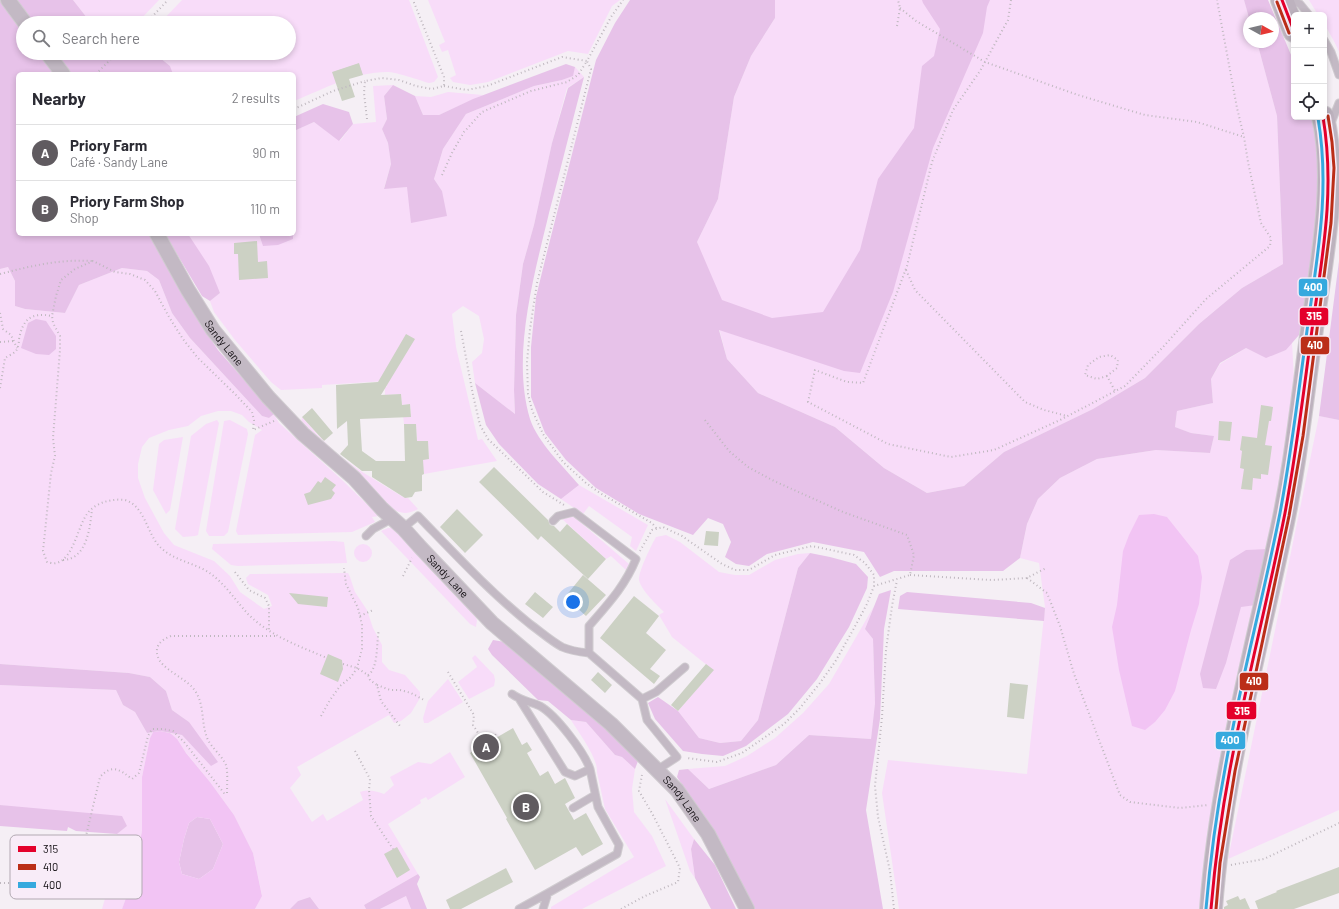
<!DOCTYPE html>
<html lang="en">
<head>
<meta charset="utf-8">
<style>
	body { margin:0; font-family:Barlow,sans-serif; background:#f2f2f3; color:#2b2b33 }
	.controls { position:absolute; right:12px; top:12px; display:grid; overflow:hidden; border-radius:6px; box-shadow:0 2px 6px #0003 }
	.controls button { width:36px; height:36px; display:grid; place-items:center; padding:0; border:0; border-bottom:1px solid #e1e1e2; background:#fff; color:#2b2b33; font:20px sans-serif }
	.compass { position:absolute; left:1243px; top:12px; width:36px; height:36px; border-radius:50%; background:#fff; box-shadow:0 2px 6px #0003; rotate:98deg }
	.you { position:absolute; left:573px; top:602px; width:14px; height:14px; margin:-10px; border:3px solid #fff; border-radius:50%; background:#1a73e8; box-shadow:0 0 0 6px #1a73e833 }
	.badge { display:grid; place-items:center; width:26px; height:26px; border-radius:50%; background:#605b60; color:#fff; font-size:13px; font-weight:700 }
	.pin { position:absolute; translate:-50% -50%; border:2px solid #fff; box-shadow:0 1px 4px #0006 }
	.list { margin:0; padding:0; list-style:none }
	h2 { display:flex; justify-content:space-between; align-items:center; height:52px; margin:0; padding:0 16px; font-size:17px }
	h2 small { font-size:13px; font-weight:400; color:#7c7c81 }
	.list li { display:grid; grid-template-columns:26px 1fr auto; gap:12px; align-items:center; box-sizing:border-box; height:56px; padding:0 16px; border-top:1px solid #e1e1e2 }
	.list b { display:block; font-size:15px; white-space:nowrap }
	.list p { margin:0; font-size:13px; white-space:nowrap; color:#7c7c81 }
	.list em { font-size:13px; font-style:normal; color:#7c7c81 }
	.icon { flex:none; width:22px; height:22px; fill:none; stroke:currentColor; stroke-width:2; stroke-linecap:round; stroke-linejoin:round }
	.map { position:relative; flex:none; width:1339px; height:909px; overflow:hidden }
	.search { position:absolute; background:#fff; box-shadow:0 2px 6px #0003; left:16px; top:16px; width:280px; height:44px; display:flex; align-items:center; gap:10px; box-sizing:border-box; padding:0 14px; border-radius:22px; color:#7c7c81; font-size:15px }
	.panel { position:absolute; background:#fff; box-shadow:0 2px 6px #0003; left:16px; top:72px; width:280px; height:164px; border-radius:6px }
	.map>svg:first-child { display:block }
	.green { fill:#f8dcf9 }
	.forest { fill:#e7c2e9 }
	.water { fill:#f2c4f4; fill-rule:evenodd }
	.building { fill:#ccd1c4 }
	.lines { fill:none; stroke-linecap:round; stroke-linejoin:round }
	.lane-casing { stroke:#d0ccd0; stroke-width:9 }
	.street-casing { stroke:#d0ccd0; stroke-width:16 }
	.primary-casing { stroke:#d0ccd0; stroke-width:24 }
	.path { stroke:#bfb8bf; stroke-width:2; stroke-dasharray:1 3; stroke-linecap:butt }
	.lane { stroke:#c3b9c4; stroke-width:7 }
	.street { stroke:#c3b9c4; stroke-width:14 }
	.primary { stroke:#bdb2be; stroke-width:22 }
	.bus-1-casing { stroke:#f8ecf8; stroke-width:6 }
	.bus-2-casing { stroke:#f8ecf8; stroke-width:6 }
	.bus-3-casing { stroke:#f8ecf8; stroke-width:6 }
	.bus-1 { stroke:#e4002b; stroke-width:3 }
	.bus-2 { stroke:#bb2e18; stroke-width:3 }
	.bus-3 { stroke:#35a9de; stroke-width:3 }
	.labels { text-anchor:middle; stroke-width:4; stroke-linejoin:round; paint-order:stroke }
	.street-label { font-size:11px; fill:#100c10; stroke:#f8ecf8 }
	.key { fill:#f8ecf8; stroke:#b2a9b2; stroke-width:1 }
	.key-label { font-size:11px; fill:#100c10 }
	.line-badge { stroke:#f8ecf8; stroke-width:1.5 }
	.badge-label { font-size:11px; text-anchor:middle; font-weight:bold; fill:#fff }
</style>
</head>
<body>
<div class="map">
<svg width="1339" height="909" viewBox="0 0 1339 909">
	<rect width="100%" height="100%" fill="#f5eff5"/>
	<path class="green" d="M73 0H159L137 23H91Z
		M182 0H409L438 77 434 82 429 83C418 80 397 72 387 72 354 72 324 89 294 101V74H173L170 66 154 53H289V23H160Z
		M428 0H620L612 6 588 54 568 51 488 82 470 85 453 82 450 78 456 75 448 50 442 52 439 45 445 42Z
		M775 0H1244L1249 18V42H1257L1277 116 1283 264 1242 288 1199 324 1145 378 1093 409 1004 452 964 486 927 493 884 468 835 427 758 393 727 359 697 242 718 199 734 97 751 56 775 18Z
		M1309 0H1339V52C1334 38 1324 29 1324 15H1318Z
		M575 67 584 77 567 88 552 143 534 225 523 264 516 315 514 390 515 414 475 383 472 362 482 353 484 339 479 316 463 306 452 314 456 347 478 440 482 439 497 461 424 474V470L418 460 429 459 428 441H417L416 424H404L403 415 411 414 410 404 402 405 401 394 385 395V387H387L386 381 322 385V388L281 390 271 382 235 340 214 312 210 301 220 293 188 234H294V131L314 122 340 141 353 124 376 122 373 86 393 85 384 96 387 119 382 129 388 143 391 164 384 188 407 187 442 191 434 179 443 149 466 114 534 86 562 80 572 76Z
		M448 92 483 95 439 115H423L415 96 431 97Z
		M8 267 15 281V306L25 309 65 313 79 285 122 268 147 271 159 280 172 313 190 338 262 416 269 418 274 414 279 423 341 479 379 516 372 517 375 522 352 532 238 535 236 531 255 435 262 430 249 422 242 415 231 411H218L201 416 188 426 169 430 149 438 142 447 138 464V478L145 498 164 533 174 545 214 561 230 576 240 592 264 609 272 606 268 595 248 584 246 578 250 574 348 573 350 577 355 592 367 610 373 628 382 645V662L389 670 405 675 420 692V698L411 713 401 721 394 723 389 715 297 767 301 775 290 788 312 822 323 814 327 821 363 800 360 792C369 789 375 791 384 794L394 785 390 777 418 762 431 764 450 752 465 777 428 800 426 797 420 800 421 803 388 824 418 874 364 905 366 909H319L310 897 298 901 290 909H255L262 895 253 853 234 815 210 782 170 733 182 735 194 747 189 722 172 710 166 691 150 677 129 673 0 664V269Z
		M1292 342 1294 379 1286 458 1216 793 1203 874 1201 909H899L882 793 888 760 1027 774 1045 607 1039 563 1020 558 1027 524 1038 499 1060 478 1097 459 1156 450 1210 453 1214 436 1191 433 1175 427 1177 411 1213 403 1211 379 1220 364 1246 348 1266 357 1286 350Z
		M1319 416 1339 420V810L1228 859Z
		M302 417C309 424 315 433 323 440 345 464 376 480 403 497L408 498 418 509C405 516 398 513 386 505L301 423Z
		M217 420 219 423 198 535 195 536 183 537 175 529 191 436 206 424Z
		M230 420 247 429 248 434 228 532 224 536H209L206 531 224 421Z
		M183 437 170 510 166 514 153 490 159 444 164 440Z
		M579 485 648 525 636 551 630 546 632 537 589 506 583 514 561 499Z
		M573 516 629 564 626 570 611 556 606 559 561 518Z
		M388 528H394L474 614 477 620 476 627 470 624 381 531Z
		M666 535 680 542 719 572 735 575H749L775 560 798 554 810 553 798 568 758 720 741 741 720 743 699 738 678 711 713 670 672 637 659 615 664 612C657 605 641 590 639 580 638 572 652 544 656 537Z
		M334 541 344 542 347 563 238 566 231 565 212 549 213 544Z
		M354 553a9 9 0 1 1 18 0a9 9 0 1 1-18 0Z
		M874 606 865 629 873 639 875 703 871 739 809 735 776 765 709 789 688 769 725 766 747 756 775 738 803 713 829 684Z
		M475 655 494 675 495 680 494 686 469 699 458 682 477 667 472 658Z
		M448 679 463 702 428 723H424L423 718 428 701Z
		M0 685 116 690 123 705 135 712 147 733 153 732 150 738 142 777V831L132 882 122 909H102L108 888 117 834 127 826 0 805Z
		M571 720 586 722 615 755 622 757 635 769 632 789 634 812 652 836 666 866 582 909H551V907L634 857 605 809 597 772C598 758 579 733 571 720Z
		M665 799 694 839 691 849 695 878 690 871Z
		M406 896 411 909H380Z"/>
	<path class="forest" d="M0 0H73L91 23H23V53H113L118 60 127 53H154L170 66 173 74H18V234H151L192 311 218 350 274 414 269 418 262 416 190 338 172 313 159 280 147 271 122 268 79 285 65 313 25 309 15 306V281L8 267 0 269Z
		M630 0H775V18L751 56 734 97 718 199 697 242 722 300 772 318 823 312 860 250 878 179 914 128 922 66 934 56 940 29 923 3 922 0H990L987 7 983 33 933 148 893 292 860 373 844 371 719 330 727 359 758 393 835 427 884 468 927 493 964 486 1004 452 1093 409 1145 378 1199 324 1242 288 1283 264 1277 116 1257 42H1273V18H1249L1244 0H1268L1294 62V117H1311L1315 134 1320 180 1317 227 1299 335 1286 350 1266 358 1246 348 1220 363 1211 379 1213 403 1177 411 1175 427 1191 433 1214 436 1210 453 1156 450 1097 459 1060 478 1038 499 1027 524 1020 558 1003 571H894L880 577 864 552 813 542 767 554 749 566 736 564 725 557 731 542 723 524 708 518 693 535 639 514 596 488 566 460 545 433 531 397V347L536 297 547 252 596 60 615 23Z
		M566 64 575 67 573 76 562 80 534 86 466 114 443 149 434 179 442 191 447 216 411 223 407 187 384 189 391 164 388 143 382 129 387 119 384 96 393 85 415 96 423 115H439L473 99Z
		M584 77C572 122 561 168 549 213 534 276 511 356 530 419 538 443 563 466 579 485L561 499 538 484 499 444 486 425 475 383 515 414 514 390 516 315 523 264 534 225 552 143 568 88Z
		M323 104 349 112 353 124 339 141 314 122 294 131V117Z
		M165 234H188L209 266 220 293 210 301 202 296Z
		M259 234H293V239L278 245 263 246Z
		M1339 261V420L1319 416Z
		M36 319 46 321 56 336V349L49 355 36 354 21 348 28 323Z
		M1268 549 1256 605 1241 607 1226 663 1216 689 1203 688 1200 674 1230 560 1246 550Z
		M810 553 830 557 856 564 868 577 867 588 849 627 817 679 788 714 746 746 723 756 702 754 683 751 655 719 648 703 658 697 678 711 699 738 720 743 741 741 758 720 798 568Z
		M891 590 884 629 880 719 866 810 883 909H752L706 821 677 777 679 770 688 769 709 789 776 765 809 735 871 739 875 703 873 639 865 629 879 594Z
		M907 592 1031 603 1045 608 1044 621 898 609 900 596Z
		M493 640 505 642 603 725 638 761 635 769 622 757 615 755 586 722 571 720 548 701 538 700 492 655 488 649Z
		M0 664 129 673 150 677 166 691 172 710 189 722 218 762 211 766 182 735 160 731 147 733 135 712 123 705 116 690 0 685Z
		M0 805 122 816 127 826 117 834 76 831 68 827 67 831 0 826Z
		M197 817 210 819 223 844 213 869 199 879 182 874 179 862 184 839 189 823Z
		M694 839 715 865 736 909H711L695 878 691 849Z
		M418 874 420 877 417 884 427 909H411L406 896 380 909H366L364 905Z
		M310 897 319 909H290L298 901Z"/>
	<path class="water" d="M1154 514 1167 517 1198 556 1202 577 1199 604 1191 630 1175 691 1165 710 1155 722 1145 730 1132 726 1119 670 1112 627 1117 605 1123 551 1129 535 1139 515Z
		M160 731 170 733 177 739 186 753 210 782 234 815 253 853 262 896 255 909H122L132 882 142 831V777L150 738 153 732ZM197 817 210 819 223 844 213 869 199 879 182 874 179 862 184 839 189 823Z"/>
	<path class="building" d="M359 63 363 75 349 79 355 97 342 101 332 72Z
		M257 241 258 262 267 261 268 278 239 280 238 254H234V243Z
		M406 334 415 339 381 395 401 394 402 405 410 404 411 417 360 419 362 451 376 461H405L404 424H416L417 441H428L429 459 423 460 424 474 422 475V491L415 492 412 497 405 498 372 477V471H362L340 454 348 445 347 421 337 429 336 385 378 382Z
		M1261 405 1273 407 1271 421H1269L1265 445 1272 446 1268 475 1261 474V479L1253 478 1252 490 1241 489 1244 469 1240 468 1242 451 1240 450 1242 436 1257 438Z
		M312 408 333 433 324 441 302 417Z
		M1219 421 1232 422 1230 441 1218 440Z
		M494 467 548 520 550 525 554 526 560 532 567 524 606 559 588 579 541 536 538 540 479 482Z
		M325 477 336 485 332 490 335 493 331 499 308 505 304 494 310 492 318 481 321 483Z
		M457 509 483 535 465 553 440 527Z
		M706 531 719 532 718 546 704 545Z
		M583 575 606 595 586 616 565 597Z
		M535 592 553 607 543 618 525 604Z
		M289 593 328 597 327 607 298 604Z
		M634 596 659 616 646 633 666 650 650 669 660 676 654 684 600 638Z
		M328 654 342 660 343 669 338 682 320 674Z
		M706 664 714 670 678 711 671 705Z
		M598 672 612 685 605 693 591 680Z
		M1010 683 1028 685 1024 719 1007 717Z
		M513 728 522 745 527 742 532 750 527 753 540 776 548 771 555 784 565 778 575 798 565 804 574 820 586 813 603 844 582 856 576 847 535 870 506 819 507 818 470 753Z
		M397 847 410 870 397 878 384 854Z
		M1339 867V893L1294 909H1258L1255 901 1277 892 1276 891Z
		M506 868 513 882 461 909H450L446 900Z
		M1238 896 1240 900 1245 898 1250 909H1224V907L1228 905 1226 901Z"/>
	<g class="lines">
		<defs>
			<path id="lane" d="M1289 0 1300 4 1309 15
				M1324 40 1331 52 1339 75
				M1331 123 1339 103
				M553 521 558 516 574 512 636 559C625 586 608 604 589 626V653L642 699
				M403 528 418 516C454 553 490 592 530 624 541 632 551 641 562 647 571 651 579 652 589 653
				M366 536 373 529 393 518
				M512 694C523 702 530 701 540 706 556 715 584 752 590 769L575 776 565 772 520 700
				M657 770 677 757 647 720 642 699 656 692 685 667
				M573 808 595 795
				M519 909 548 893
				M543 909 548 893 617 854 619 845 598 807 590 769"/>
			<g id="street">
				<path d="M8 0 25 23"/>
				<path d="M47 53 63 74"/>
				<path id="s1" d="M157 234 188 290 213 330 268 397 303 434 354 478 382 509 403 528 420 547 492 623 611 724 677 790 708 834 747 909"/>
			</g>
			<path id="primary" d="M1282 0 1294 31
				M1211 909C1220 784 1253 663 1279 541 1295 471 1302 400 1312 329 1321 264 1338 182 1323 117"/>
		</defs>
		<use href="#lane" class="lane-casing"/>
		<use href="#street" class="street-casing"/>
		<use href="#primary" class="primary-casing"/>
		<path class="path" d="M1011 0 1008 20 980 71 953 110 932 162 907 266 863 383 847 382 815 370 808 402 888 444 951 457 994 450 1060 420 1125 386 1163 347 1206 299 1270 246 1271 238 1261 223 1248 162 1244 137 1237 108 1217 0
			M900 8 916 21 985 62 1078 95 1145 115 1197 122 1244 137
			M146 23 168 0
			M897 26 900 8 898 0
			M96 74 117 53
			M444 86 467 90 487 86 562 57 587 61 611 17 623 0
			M294 109 333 91 365 81
			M367 119 364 93 365 81 382 78 399 80 416 86 432 89 444 86V77L413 0
			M442 175 452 153 464 132 482 112 531 91 567 82 578 75 587 61 591 69 537 283 530 329 527 362 528 394 532 410 543 434 563 462 586 483 600 493 652 523 657 529
			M906 270 915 290 1025 402 1044 410 1067 416
			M0 274C31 266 59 259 92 261
			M0 313 3 329 11 335 17 348
			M461 331 473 395 480 425 488 439 543 492 564 505
			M0 342 14 341
			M1107 376 1097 379 1085 375 1088 365 1099 357 1110 355 1118 360 1117 368 1107 376 1115 391
			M0 388 5 358C8 356 13 354 16 351 18 348 19 343 19 339 23 319 31 312 52 316
			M705 420 729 451 748 467 774 481 843 512 907 535 914 555 910 575 874 586
			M274 421 253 430 254 420 252 412 235 394 197 357 183 339 169 317 155 291 145 280 130 274 115 272 93 261 75 269 61 280 56 296 52 316 53 323 60 336V350L53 438 55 456 51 473 43 551 47 562C49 562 53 564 56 563 73 560 78 526 87 514 91 508 98 504 104 502 111 500 118 499 125 500 145 506 147 534 160 547 174 561 196 563 211 574 225 584 236 601 248 614 270 636 299 646 327 658
			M640 551 652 530 663 527 682 536 722 564 735 570H749L775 555 812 546 854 555 865 563 874 575V586L867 604 853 630 835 662 820 683 800 708 784 724 742 753 717 762 687 758
			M63 560C87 559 90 528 92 509
			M235 572 249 590 265 598 269 606V631
			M910 575 992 580 1027 578 1046 568
			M403 576 412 558
			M1027 578 1047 593 1060 626 1074 674 1120 795 1130 802 1180 808 1208 805
			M360 616 373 610
			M343 664 357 668 368 675 370 680 377 685 381 701 400 726
			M448 672 474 715 473 725 480 736 488 732 491 736 495 734 497 737
			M368 675C379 668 376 642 379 630
			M377 685 390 690H400L411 693 424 700
			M321 716 330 700 340 686 351 677 357 668 362 649V625L358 608 346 584 344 568
			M355 751 370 779 369 790 371 816 393 849
			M227 793C227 787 228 770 226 765 222 756 213 749 208 740 200 723 206 702 192 687 184 678 161 668 158 657 154 646 161 640 171 636H277
			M1231 865 1264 859 1339 823
			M0 883H9L50 868 75 852 86 836 100 777C112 764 119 769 132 779L139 773 148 736 152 729H163L173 731 184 742 224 793H227
			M621 909 645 896 678 882 680 868 653 815 639 791 642 775
			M894 909 890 871 878 817 875 786 882 717 886 650 892 606 897 580"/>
		<use href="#lane" class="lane"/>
		<use href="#street" class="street"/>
		<use href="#primary" class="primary"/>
		<defs>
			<path id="bus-1" d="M1282 0 1294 31
				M1211 909C1215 862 1221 816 1230 769 1246 683 1268 599 1285 513 1296 455 1303 396 1311 337 1321 262 1336 194 1323 117"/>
			<path id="bus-2" d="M1277 2 1289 33
				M1216 909 1220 863 1235 771 1289 516 1303 436 1331 223 1334 168 1332 142 1328 116"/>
			<path id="bus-3" d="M1206 909C1210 862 1216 815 1225 769 1240 683 1263 599 1280 513 1291 455 1298 396 1306 338 1316 262 1331 194 1318 118"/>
		</defs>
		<use href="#bus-1" class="bus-1-casing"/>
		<use href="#bus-2" class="bus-2-casing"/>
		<use href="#bus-3" class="bus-3-casing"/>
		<use href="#bus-1" class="bus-1"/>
		<use href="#bus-2" class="bus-2"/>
		<use href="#bus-3" class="bus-3"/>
	</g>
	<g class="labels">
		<g class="street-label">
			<text dy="4" stroke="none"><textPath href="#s1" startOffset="128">Sandy Lane</textPath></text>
			<text dy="4" stroke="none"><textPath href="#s1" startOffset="452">Sandy Lane</textPath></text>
			<text dy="4" stroke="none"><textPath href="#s1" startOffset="776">Sandy Lane</textPath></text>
		</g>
	</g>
	<rect x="10" y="835" width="132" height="64" rx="6" class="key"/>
	<rect x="18" y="846" width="18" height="6" fill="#e4002b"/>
	<rect x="18" y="864" width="18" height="6" fill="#bb2e18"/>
	<rect x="18" y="882" width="18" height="6" fill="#35a9de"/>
	<g class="key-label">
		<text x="43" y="853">315</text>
		<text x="43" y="871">410</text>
		<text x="43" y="889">400</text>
	</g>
	<g class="line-badge">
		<rect x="1298" y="278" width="30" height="19" rx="4" fill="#35a9de"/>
		<rect x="1299" y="307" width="30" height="19" rx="4" fill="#e4002b"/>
		<rect x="1300" y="336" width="30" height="19" rx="4" fill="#bb2e18"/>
		<rect x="1239" y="672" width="30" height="19" rx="4" fill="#bb2e18"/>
		<rect x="1226" y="701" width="31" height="19" rx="4" fill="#e4002b"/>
		<rect x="1215" y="731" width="31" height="19" rx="4" fill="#35a9de"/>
	</g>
	<g class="badge-label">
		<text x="1313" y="291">400</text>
		<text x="1314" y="320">315</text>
		<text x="1315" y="349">410</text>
		<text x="1254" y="685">410</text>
		<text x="1242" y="715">315</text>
		<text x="1230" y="744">400</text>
	</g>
</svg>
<div class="controls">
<button>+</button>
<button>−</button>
<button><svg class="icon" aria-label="locate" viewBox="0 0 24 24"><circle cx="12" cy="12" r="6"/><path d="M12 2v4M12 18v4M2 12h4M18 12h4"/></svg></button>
</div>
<svg class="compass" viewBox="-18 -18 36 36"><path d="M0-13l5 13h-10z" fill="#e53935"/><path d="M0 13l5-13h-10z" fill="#7c7c81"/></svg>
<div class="you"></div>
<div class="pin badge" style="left:486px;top:747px">A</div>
<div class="pin badge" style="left:526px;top:807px">B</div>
<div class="search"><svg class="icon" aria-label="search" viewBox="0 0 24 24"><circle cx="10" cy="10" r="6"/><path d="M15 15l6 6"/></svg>Search here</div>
<section class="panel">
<h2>Nearby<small>2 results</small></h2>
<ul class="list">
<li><span class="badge">A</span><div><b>Priory Farm</b><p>Café · Sandy Lane</p></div><em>90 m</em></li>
<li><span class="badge">B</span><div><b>Priory Farm Shop</b><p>Shop</p></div><em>110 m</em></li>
</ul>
</section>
</div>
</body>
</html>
